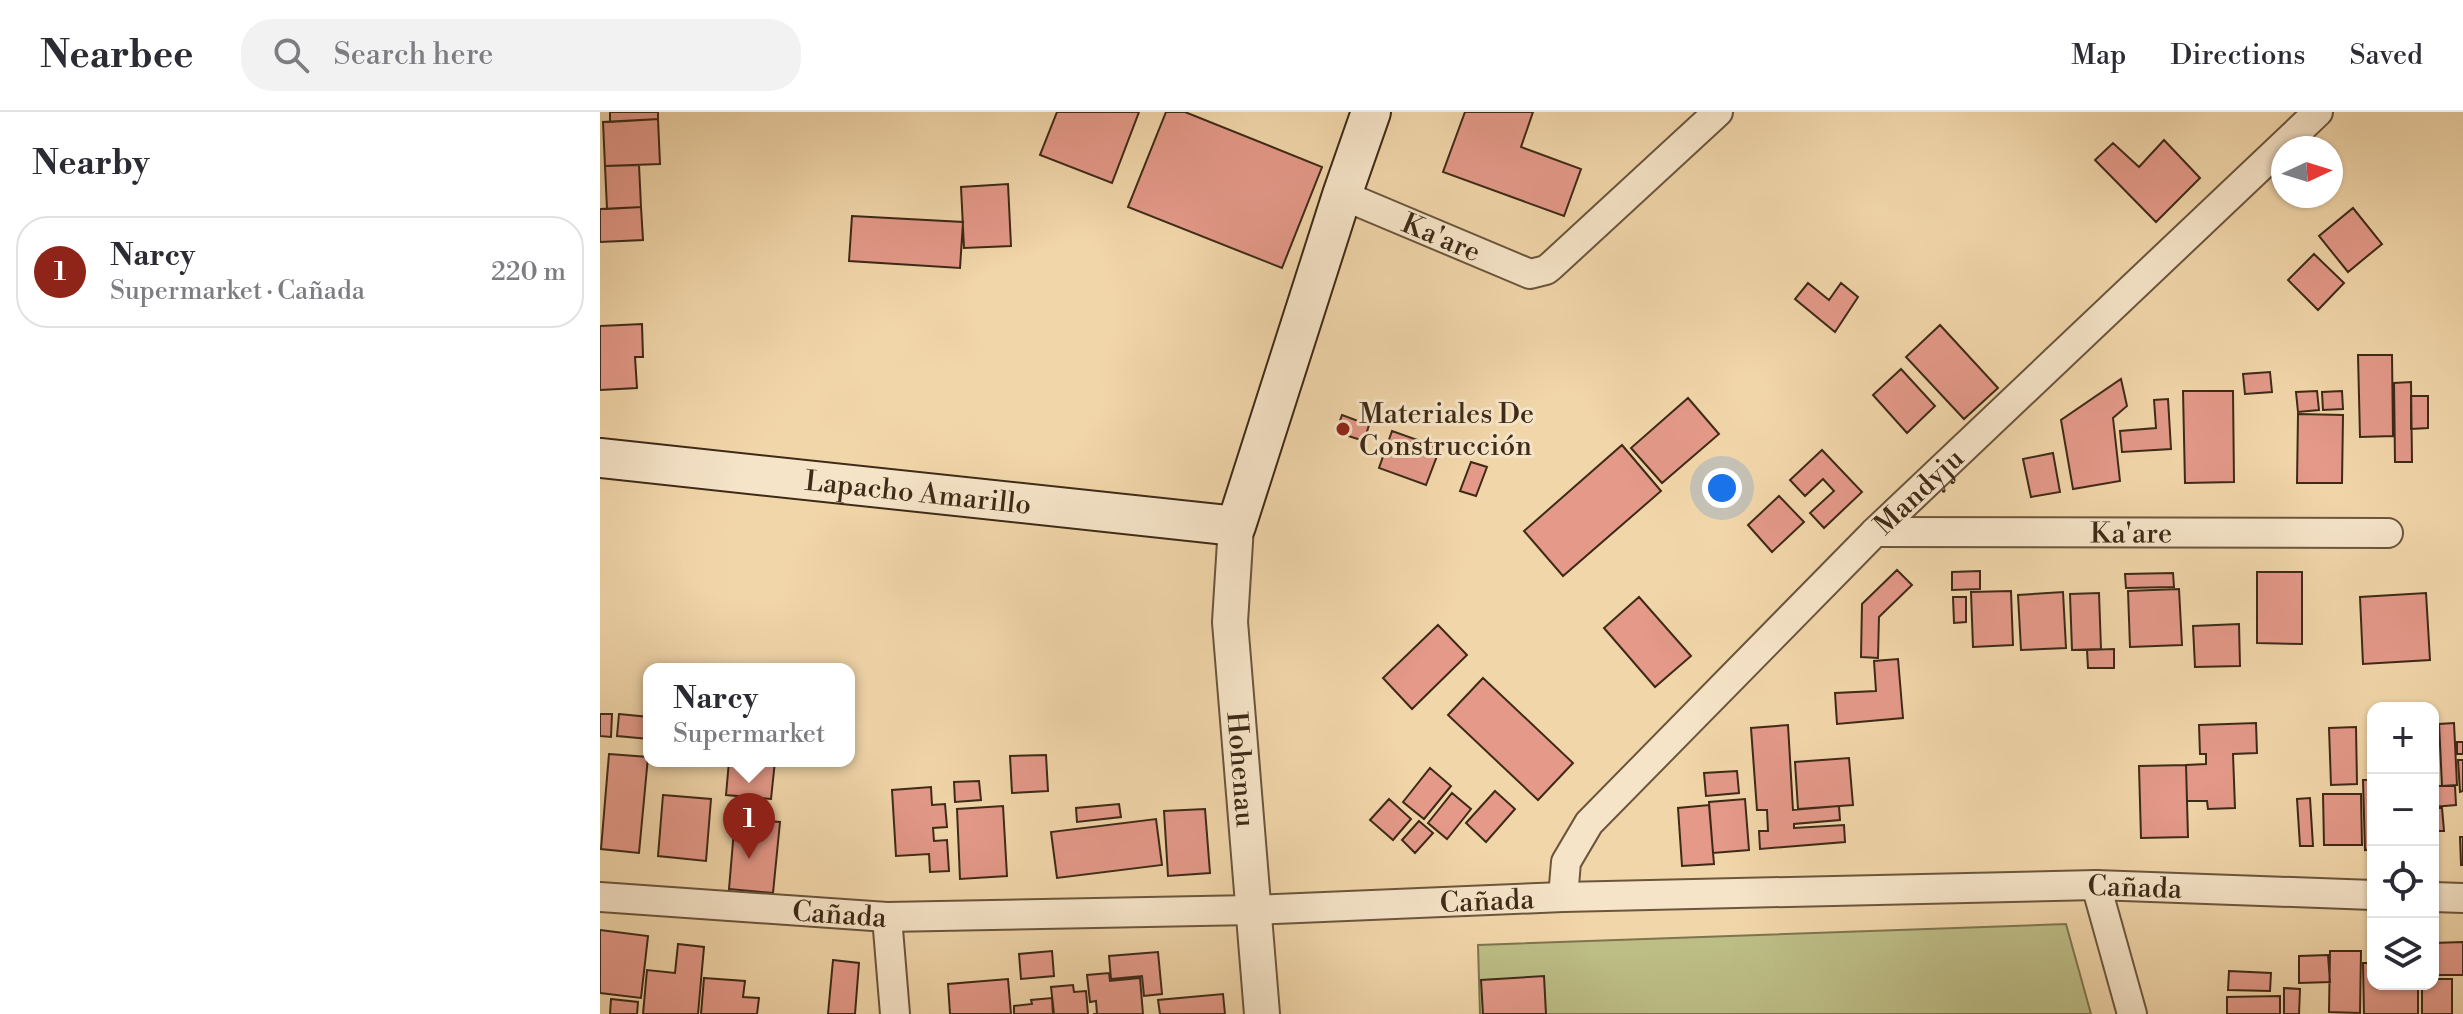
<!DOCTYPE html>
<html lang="en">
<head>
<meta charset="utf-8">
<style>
	body { margin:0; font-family:"Libre Bodoni",serif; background:#f2f2f3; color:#2b2b33 }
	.controls { position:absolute; right:24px; bottom:24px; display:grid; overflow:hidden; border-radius:16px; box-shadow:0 2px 6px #0004 }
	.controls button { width:72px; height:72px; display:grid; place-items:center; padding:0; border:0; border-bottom:2px solid #e1e1e2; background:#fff; color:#2b2b33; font:40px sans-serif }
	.compass { position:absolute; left:1671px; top:24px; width:72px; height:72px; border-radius:50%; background:#fff; box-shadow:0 2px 6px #0004; rotate:86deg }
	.you { position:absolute; left:1122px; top:376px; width:28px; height:28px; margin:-20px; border:6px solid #fff; border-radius:50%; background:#1a73e8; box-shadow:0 0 0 12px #1a73e833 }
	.badge { display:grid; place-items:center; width:52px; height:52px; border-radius:50%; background:#8f2418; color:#fff; font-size:26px; font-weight:700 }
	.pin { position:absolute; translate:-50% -66px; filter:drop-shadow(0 2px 4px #0008) }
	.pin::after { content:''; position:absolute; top:42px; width:28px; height:24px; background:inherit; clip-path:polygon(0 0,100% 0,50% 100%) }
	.popup { position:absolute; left:43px; top:551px; width:212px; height:104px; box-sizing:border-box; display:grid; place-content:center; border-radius:16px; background:#fff; filter:drop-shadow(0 2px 6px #0005); font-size:26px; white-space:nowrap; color:#7c7c81 }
	.popup b { font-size:30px; color:#2b2b33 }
	.popup::after { content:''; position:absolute; left:50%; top:100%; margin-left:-16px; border:16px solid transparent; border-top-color:#fff }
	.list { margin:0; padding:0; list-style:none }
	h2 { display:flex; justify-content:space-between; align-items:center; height:104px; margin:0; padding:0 32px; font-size:34px }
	h2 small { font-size:26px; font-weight:400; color:#7c7c81 }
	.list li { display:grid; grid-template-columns:52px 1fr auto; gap:24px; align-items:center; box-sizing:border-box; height:112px; margin:0 16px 16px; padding:0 16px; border:2px solid #e1e1e2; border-radius:32px }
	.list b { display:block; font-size:30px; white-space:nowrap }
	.list p { margin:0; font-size:26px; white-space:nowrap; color:#7c7c81 }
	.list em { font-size:26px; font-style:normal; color:#7c7c81 }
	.icon { flex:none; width:44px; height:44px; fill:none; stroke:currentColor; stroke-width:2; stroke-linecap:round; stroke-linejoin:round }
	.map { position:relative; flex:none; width:1863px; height:902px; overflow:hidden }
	header { display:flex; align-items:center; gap:48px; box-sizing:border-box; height:112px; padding:0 40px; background:#fff; border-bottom:2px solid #e1e1e2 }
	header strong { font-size:38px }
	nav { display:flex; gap:44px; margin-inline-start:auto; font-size:28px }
	.search { width:560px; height:72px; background:#f2f2f3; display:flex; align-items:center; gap:20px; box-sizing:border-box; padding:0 28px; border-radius:32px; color:#7c7c81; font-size:30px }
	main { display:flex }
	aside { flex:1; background:#fff }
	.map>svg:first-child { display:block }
	.green { fill:#bdbd86; stroke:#7e744e; stroke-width:2 }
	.building { fill:#e49989; stroke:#3e2a17; stroke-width:2 }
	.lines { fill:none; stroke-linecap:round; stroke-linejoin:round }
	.minor-casing { stroke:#6b553c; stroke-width:32 }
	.tertiary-casing { stroke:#6b553c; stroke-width:38 }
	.secondary-casing { stroke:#3e2a17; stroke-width:42 }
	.minor { stroke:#f6e4c8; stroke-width:28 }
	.tertiary { stroke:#f6e4c8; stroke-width:34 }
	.secondary { stroke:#f6e4c8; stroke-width:38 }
	.poi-dot { fill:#8f2418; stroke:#f6e4c8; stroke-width:3 }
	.labels { text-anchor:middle; stroke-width:6; stroke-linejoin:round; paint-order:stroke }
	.street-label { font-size:28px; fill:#3e2a17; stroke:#f6e4c8 }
	.poi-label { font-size:28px; fill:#3e2a17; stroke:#f6e4c8; text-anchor:start }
</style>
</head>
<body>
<header>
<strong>Nearbee</strong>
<div class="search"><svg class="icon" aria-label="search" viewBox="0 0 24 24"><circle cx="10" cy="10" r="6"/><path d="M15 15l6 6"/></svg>Search here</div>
<nav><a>Map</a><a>Directions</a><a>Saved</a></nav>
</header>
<main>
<aside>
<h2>Nearby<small></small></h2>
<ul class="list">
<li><span class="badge">1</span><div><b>Narcy</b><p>Supermarket · Cañada</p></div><em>220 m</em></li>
</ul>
</aside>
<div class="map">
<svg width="1863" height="902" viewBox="0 0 1863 902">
	<rect width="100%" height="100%" fill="#f1d6aa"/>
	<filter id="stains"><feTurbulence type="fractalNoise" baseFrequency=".0025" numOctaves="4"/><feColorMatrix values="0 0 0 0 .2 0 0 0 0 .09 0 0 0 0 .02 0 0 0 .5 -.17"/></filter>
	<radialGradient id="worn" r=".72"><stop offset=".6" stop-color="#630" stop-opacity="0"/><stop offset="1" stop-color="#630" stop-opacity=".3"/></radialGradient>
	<path class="green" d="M1466 812 1491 902H880L878 833Z"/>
	<path class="building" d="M10 0H58V7L10 10Z
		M457 0H539L512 71 440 43Z
		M566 0H585L722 55 682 156 528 95Z
		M865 0H933L921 35 981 57 964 104 843 60Z
		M58 7 60 52 5 54 3 10Z
		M1564 28 1600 66 1556 110 1495 48 1513 31 1539 55Z
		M39 53 41 95 7 97 5 54Z
		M408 72 411 134 364 136 361 75Z
		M41 95 43 128 0 130V97Z
		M1753 96 1782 132 1748 160 1719 124Z
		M252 104 363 110 360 156 249 149Z
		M1714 142 1744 171 1718 198 1688 168Z
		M1208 171 1229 188 1241 171 1258 185 1235 220 1195 187Z
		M42 212 43 245H35L37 276 0 278V214Z
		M1340 213 1398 276 1364 307 1306 245Z
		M1758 243H1792L1793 324 1760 325Z
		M1301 257 1335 294 1307 321 1273 283Z
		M1670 260 1672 280 1645 282 1643 262Z
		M1521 267 1527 294 1513 306 1520 369 1473 377 1461 308Z
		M1811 270 1812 350H1795L1794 271Z
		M1583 279H1633L1634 370 1585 371Z
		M1717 279 1719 298 1698 300 1696 280Z
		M1742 279 1743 297 1723 298 1722 280Z
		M1811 284H1828V316L1811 317Z
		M1088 286 1119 322 1062 371 1031 336Z
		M1568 287 1571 337 1522 340 1520 319 1556 316 1554 288Z
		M1698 302 1743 303 1742 371H1697Z
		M742 303 769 313 764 329 736 320Z
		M792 319 840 336 826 373 779 356Z
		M1022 333 1061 379 963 464 924 419Z
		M1222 338 1262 380 1224 416 1210 401 1234 379 1223 367 1205 384 1190 368Z
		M1453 341 1460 380 1431 385 1423 347Z
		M871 350 887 355 876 384 860 379Z
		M1179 384 1204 410 1172 440 1148 413Z
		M1297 458 1312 473 1279 505 1278 546 1261 545 1262 492Z
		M1380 459V477L1352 478V460Z
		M1657 460H1702V532L1657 531Z
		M1573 461 1574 475 1526 476 1525 462Z
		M1579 477 1582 533 1530 535 1528 479Z
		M1411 479 1413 533 1373 535 1371 480Z
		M1463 480 1466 536 1421 538 1418 483Z
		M1499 481 1501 537 1472 538 1470 482Z
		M1826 481 1830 548 1763 552 1760 485Z
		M1039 485 1091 544 1055 575 1004 516Z
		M1353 485H1366V510L1354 511Z
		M1639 512 1640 554 1595 555 1593 514Z
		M838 513 867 543 812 597 783 566Z
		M1514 537V556H1488L1487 538Z
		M1298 547 1303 606 1237 612 1235 581 1276 579 1274 549Z
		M883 566 973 651 938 688 848 603Z
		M0 602H12L11 625 0 624Z
		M19 602 49 605V627L17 624Z
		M1656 611 1657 641 1633 642 1635 696 1608 697 1607 689H1587L1586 653 1606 652V642H1600L1599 613Z
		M1854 611 1857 673 1842 674 1839 612Z
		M1833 612H1835L1838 670H1833Z
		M1188 613 1193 698 1239 694 1240 708 1194 712V716L1244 713 1245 730 1160 737 1159 719H1168L1167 698H1157L1151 616Z
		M1756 615 1757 672 1731 673 1729 616Z
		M1857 630H1863V642H1857Z
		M9 642 48 645 39 741 1 737Z
		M446 643 448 679 412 681 410 644Z
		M1249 646 1253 693 1198 697 1195 650Z
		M1858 648H1863V679L1860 680Z
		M91 649H112V653L91 651Z
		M129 649H175L171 687 126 683Z
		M1586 653 1588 725 1541 726 1539 654Z
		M830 656 851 674 824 707 803 690Z
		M1137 659 1139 681 1106 684 1104 661Z
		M1763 668H1773V737L1765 738Z
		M379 669 381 688 355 690 354 670Z
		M1833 674H1855L1856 693 1833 695Z
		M331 675 332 693 345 692 347 715 333 716 334 729 347 728 349 759 330 760 329 742 296 744 292 678Z
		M895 679 915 697 886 730 866 711Z
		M852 681 871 697 847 727 828 711Z
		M1723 682H1761L1762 733H1724Z
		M63 683 111 687 106 749 58 744Z
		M1710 686 1713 734H1700L1697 687Z
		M789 687 811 707 793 728 770 708Z
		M1145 687 1149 738 1113 741 1109 690Z
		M519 692 521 705 477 710 476 696Z
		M1109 693 1114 752 1082 754 1078 696Z
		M403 694 407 764 360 767 357 697Z
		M1833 696H1842L1844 719H1833Z
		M605 697 610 761 568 764 564 699Z
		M135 706 180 710 173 781 129 777Z
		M556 707 562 753 457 766 451 720Z
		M819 709 833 721 815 741 802 728Z
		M1860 725H1863V753H1861Z
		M0 818 48 824 41 886 0 881Z
		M1863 830V863H1833V831Z
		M78 832 104 835 98 902H43L47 858 75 861Z
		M452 839 454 864 421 867 419 842Z
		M1730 839H1761L1760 901 1729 900Z
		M558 840 562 882 544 884 542 864 511 867 509 844Z
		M1728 843 1730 870 1699 871V844Z
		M233 848 259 851 255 902H228Z
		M1763 851H1773V872H1818V902H1764Z
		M1629 859 1671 861 1670 879 1628 878Z
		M509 861 510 869 540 866 543 902H493H497L496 889 490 890 487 863Z
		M944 864 946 902H883L881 868Z
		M104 866 145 869 143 885 159 886 157 902H101Z
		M408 867 411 902H350L348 872Z
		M1833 867H1852V902H1822V872H1833Z
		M473 873 474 880 486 879 488 902H454L451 875Z
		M1684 876 1700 877 1699 902H1684Z
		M623 882 625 902H560L558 888Z
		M1680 884V902H1627V885Z
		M452 886 453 902H414V894L432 892 431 888Z
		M11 887 38 890 37 902H10Z"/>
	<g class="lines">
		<defs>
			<g id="minor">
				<path id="s1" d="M742 83 930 162 946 158 951 154 1118 0"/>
				<path id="s2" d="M1275 420 1788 421"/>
				<path d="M1496 773 1532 902"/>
				<path id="s3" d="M0 785 287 805 653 798 963 785 1496 773 1773 783"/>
				<path id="s4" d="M963 785 966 750 989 711 1275 420 1718 0"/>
				<path d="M1833 785 1863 786"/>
				<path d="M287 805 295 902"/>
			</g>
			<g id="tertiary">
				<path id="s5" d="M636 414 630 510 662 902"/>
			</g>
			<g id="secondary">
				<path id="s6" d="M0 346 636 414 742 83 771 0"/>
			</g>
		</defs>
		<use href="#minor" class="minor-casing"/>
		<use href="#tertiary" class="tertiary-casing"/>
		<use href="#secondary" class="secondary-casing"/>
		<use href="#minor" class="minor"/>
		<use href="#tertiary" class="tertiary"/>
		<use href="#secondary" class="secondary"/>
	</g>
	<circle class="poi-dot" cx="743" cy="317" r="8"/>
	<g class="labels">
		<g class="street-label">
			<text dy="10" stroke="none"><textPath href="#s1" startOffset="108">Ka'are</textPath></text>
			<text dy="10" stroke="none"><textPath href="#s4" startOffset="548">Mandyju</textPath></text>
			<text dy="10" stroke="none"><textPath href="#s6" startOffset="320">Lapacho Amarillo</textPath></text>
			<text dy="10" stroke="none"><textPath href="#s2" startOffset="256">Ka'are</textPath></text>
			<text dy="10" stroke="none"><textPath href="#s5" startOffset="244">Hohenau</textPath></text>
			<text dy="10" stroke="none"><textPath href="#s3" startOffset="1536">Cañada</textPath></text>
			<text dy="10" stroke="none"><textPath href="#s3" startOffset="888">Cañada</textPath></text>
			<text dy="10" stroke="none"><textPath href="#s3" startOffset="240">Cañada</textPath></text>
		</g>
		<g class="poi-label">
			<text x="759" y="311">Materiales De<tspan x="759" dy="32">Construcción</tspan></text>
		</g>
	</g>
	<rect width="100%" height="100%" filter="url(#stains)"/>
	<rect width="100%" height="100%" fill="url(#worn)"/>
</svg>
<div class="controls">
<button>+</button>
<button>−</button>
<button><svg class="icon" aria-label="locate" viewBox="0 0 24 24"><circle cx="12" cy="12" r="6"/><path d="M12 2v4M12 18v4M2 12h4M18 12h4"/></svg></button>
<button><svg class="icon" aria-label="layers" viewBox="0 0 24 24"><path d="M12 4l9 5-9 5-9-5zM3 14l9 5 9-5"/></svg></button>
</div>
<svg class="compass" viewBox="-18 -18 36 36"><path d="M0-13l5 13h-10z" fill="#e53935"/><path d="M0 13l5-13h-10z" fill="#7c7c81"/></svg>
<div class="you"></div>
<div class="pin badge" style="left:149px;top:747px">1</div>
<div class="popup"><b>Narcy</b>Supermarket</div>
</div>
</main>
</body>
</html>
